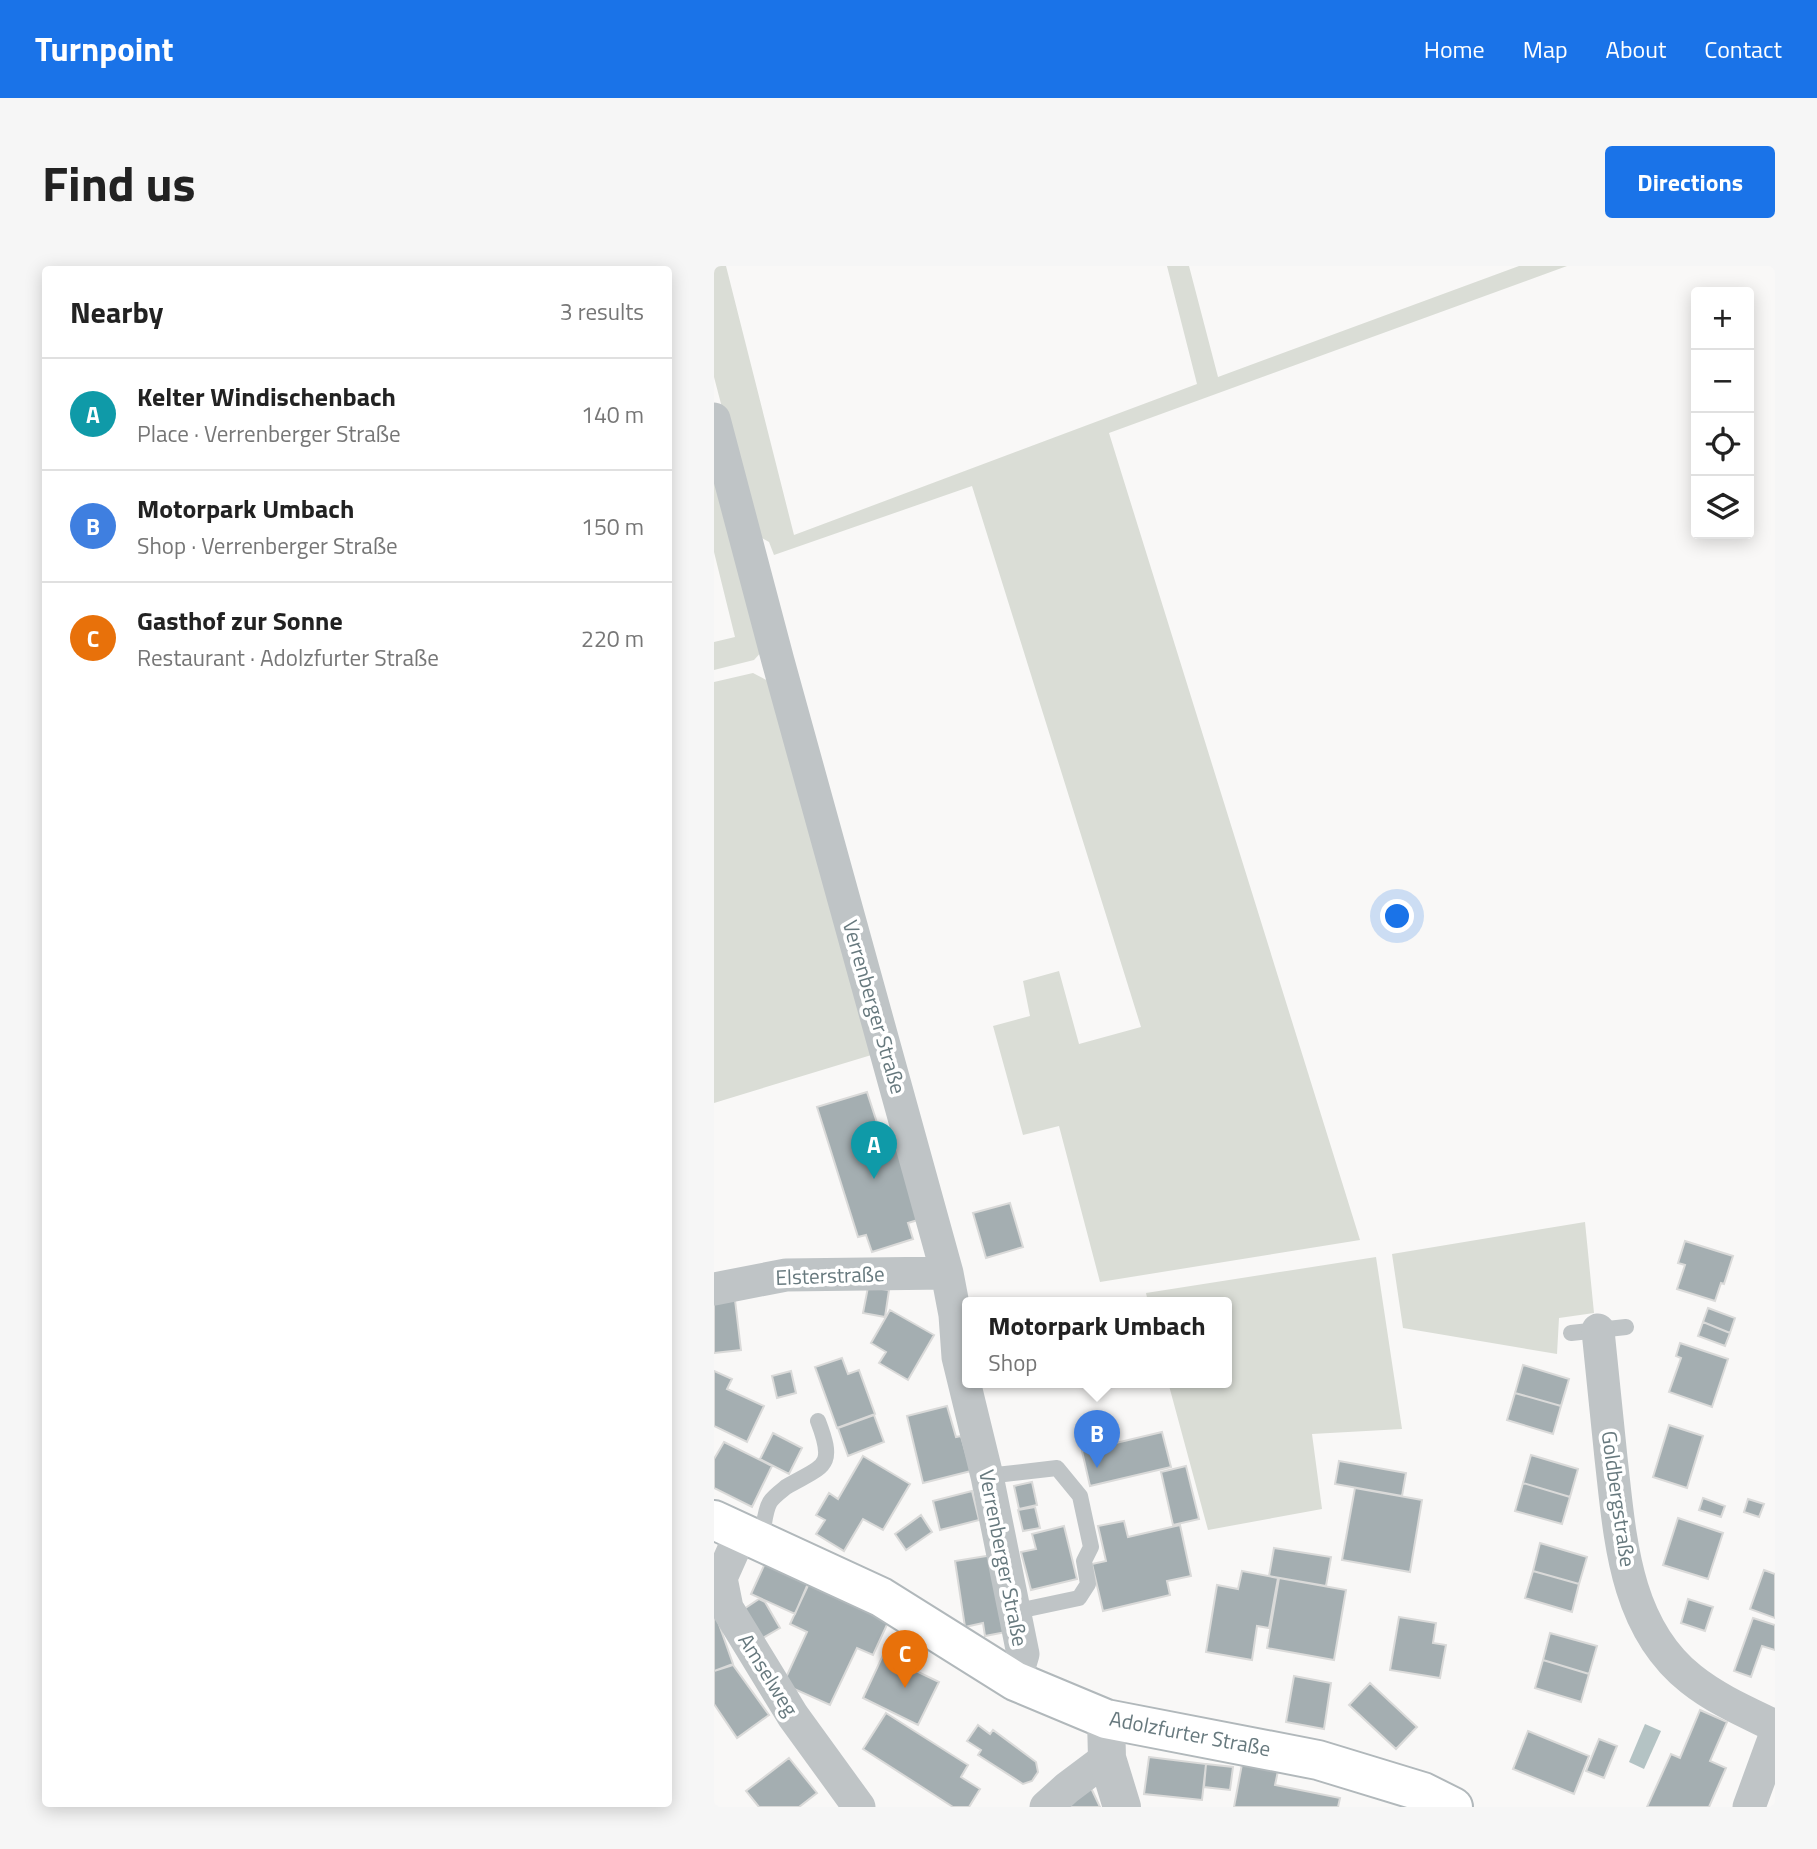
<!DOCTYPE html>
<html lang="en">
<head>
<meta charset="utf-8">
<style>
	body { margin:0; font-family:"Titillium Web",sans-serif; background:#f6f6f6; color:#222 }
	.controls { position:absolute; right:21px; top:21px; display:grid; overflow:hidden; border-radius:7px; box-shadow:0 4px 18px #0003 }
	.controls button { width:63px; height:63px; display:grid; place-items:center; padding:0; border:0; border-bottom:2px solid #e0e0e0; background:#fff; color:#222; font:35px sans-serif }
	.you { position:absolute; left:684px; top:651px; width:24px; height:24px; margin:-18px; border:5px solid #fff; border-radius:50%; background:#1a73e8; box-shadow:0 0 0 10px #1a73e833 }
	.badge { display:grid; place-items:center; width:46px; height:46px; border-radius:50%; background:#1a73e8; color:#fff; font-size:23px; font-weight:700 }
	.pin { position:absolute; translate:-50% -58px; filter:drop-shadow(0 2px 4px #0008) }
	.pin::after { content:''; position:absolute; top:37px; width:24px; height:21px; background:inherit; clip-path:polygon(0 0,100% 0,50% 100%) }
	.popup { position:absolute; left:248px; top:1031px; width:270px; height:91px; box-sizing:border-box; display:grid; place-content:center; border-radius:7px; background:#fff; filter:drop-shadow(0 2px 5px #0005); font-size:23px; white-space:nowrap; color:#767676 }
	.popup b { font-size:26px; color:#222 }
	.popup::after { content:''; position:absolute; left:50%; top:100%; margin-left:-14px; border:14px solid transparent; border-top-color:#fff }
	.list { margin:0; padding:0; list-style:none }
	h2 { display:flex; justify-content:space-between; align-items:center; height:91px; margin:0; padding:0 28px; font-size:30px }
	h2 small { font-size:23px; font-weight:400; color:#767676 }
	.list li { display:grid; grid-template-columns:46px 1fr auto; gap:21px; align-items:center; box-sizing:border-box; height:112px; padding:0 28px; border-top:2px solid #e0e0e0 }
	.list b { display:block; font-size:26px; white-space:nowrap }
	.list p { margin:0; font-size:23px; white-space:nowrap; color:#767676 }
	.list em { font-size:23px; font-style:normal; color:#767676 }
	.icon { flex:none; width:38px; height:38px; fill:none; stroke:currentColor; stroke-width:2; stroke-linecap:round; stroke-linejoin:round }
	.map { position:relative; flex:none; width:1061px; height:1541px; overflow:hidden; border-radius:7px }
	header { display:flex; align-items:center; gap:42px; box-sizing:border-box; height:98px; padding:0 35px; background:#1a73e8; color:#fff }
	header strong { font-size:33px }
	nav { display:flex; gap:38px; margin-inline-start:auto; font-size:24px }
	.intro { display:flex; align-items:center; justify-content:space-between; box-sizing:border-box; height:168px; padding:0 42px }
	h1 { margin:0; font-size:49px }
	.button { padding:18px 32px; border-radius:7px; background:#1a73e8; color:#fff; font-size:24px; font-weight:700 }
	main { display:flex; gap:42px; padding:0 42px }
	aside { flex:1; background:#fff; border-radius:7px; box-shadow:0 4px 18px #0003 }
	.map>svg:first-child { display:block }
	.green { fill:#daddd6 }
	.water { fill:#b4c3c4 }
	.building { fill:#a4aeb1; stroke:#dadad9; stroke-width:2 }
	.lines { fill:none; stroke-linecap:round; stroke-linejoin:round }
	.secondary-casing { stroke:#b1b8bb; stroke-width:42 }
	.service { stroke:#bfc4c6; stroke-width:16 }
	.minor { stroke:#bfc4c6; stroke-width:33 }
	.tertiary { stroke:#bfc4c6; stroke-width:38 }
	.secondary { stroke:#fff; stroke-width:38 }
	.labels { text-anchor:middle; stroke-width:7; stroke-linejoin:round; paint-order:stroke }
	.street-label { font-size:21px; fill:#67797e; stroke:#fff }
</style>
</head>
<body>
<header>
<strong>Turnpoint</strong>
<nav><a>Home</a><a>Map</a><a>About</a><a>Contact</a></nav>
</header>
<div class="intro"><h1>Find us</h1><a class="button">Directions</a></div>
<main>
<aside>
<h2>Nearby<small>3 results</small></h2>
<ul class="list">
<li><span class="badge" style="background:#0f9aa8">A</span><div><b>Kelter Windischenbach</b><p>Place · Verrenberger Straße</p></div><em>140 m</em></li>
<li><span class="badge" style="background:#3f7fe0">B</span><div><b>Motorpark Umbach</b><p>Shop · Verrenberger Straße</p></div><em>150 m</em></li>
<li><span class="badge" style="background:#e8710a">C</span><div><b>Gasthof zur Sonne</b><p>Restaurant · Adolzfurter Straße</p></div><em>220 m</em></li>
</ul>
</aside>
<div class="map">
<svg width="1061" height="1541" viewBox="0 0 1061 1541">
	<rect width="100%" height="100%" fill="#f9f8f7"/>
	<path class="green" d="M0 0H12L80 269 483 118 453 0H475L504 111 805 0H853L395 167 646 974 386 1016 345 860 309 869 279 760 316 750 309 715 345 705 365 778 427 761 258 220 60 289 55 276 41 268 0 111Z
		M0 191 50 383 40 394 0 404V376L21 371 0 286Z
		M39 407 60 418 164 787 0 837V416Z
		M871 956 880 1047 845 1052 843 1088 689 1062 678 988Z
		M662 991 688 1163 598 1168 608 1243 494 1264 454 1116H512V1036H434L432 1027Z"/>
	<path class="water" d="M931 1458 947 1465 930 1503 915 1496Z"/>
	<path class="building" d="M153 826 168 872 180 869 207 953 194 957 199 973 158 986 152 969 144 971 103 841Z
		M296 937 309 981 272 992 259 947Z
		M971 975 1019 990 1010 1018 1007 1017 1001 1035 963 1023 971 999 964 997Z
		M154 1021 175 1024 171 1051 149 1047Z
		M21 1034 27 1084 0 1087V1037Z
		M994 1042 1021 1052 1016 1067 989 1056Z
		M176 1044 220 1069 194 1114 165 1097 172 1086 157 1077Z
		M989 1056 1016 1067 1011 1080 984 1070Z
		M966 1077 1014 1093 998 1141 955 1126 967 1092 962 1090Z
		M128 1092 134 1108 145 1104 161 1148 123 1162 101 1101Z
		M809 1099 855 1113 847 1140 801 1127Z
		M0 1105 18 1113 13 1123 50 1140 33 1176 0 1160Z
		M77 1105 82 1127 63 1132 58 1110Z
		M801 1127 847 1140 839 1168 793 1154Z
		M233 1140 242 1171 247 1170 257 1205 209 1217 193 1150Z
		M160 1149 170 1176 134 1190 124 1162Z
		M955 1159 989 1170 973 1222 939 1211Z
		M448 1166 457 1201 376 1220 368 1185Z
		M59 1167 88 1182 75 1208 46 1193Z
		M10 1176 58 1200 38 1241 0 1222V1193Z
		M817 1189 864 1203 856 1231 809 1217Z
		M149 1190 196 1218 169 1264 149 1253 130 1285 102 1268 111 1254 102 1249 115 1227 124 1233Z
		M625 1195 692 1207 688 1230 621 1218Z
		M472 1200 485 1253 459 1259 447 1206Z
		M318 1216 323 1239 305 1243 300 1220Z
		M809 1217 856 1231 848 1258 801 1245Z
		M641 1222 708 1234 696 1306 628 1294Z
		M258 1225 265 1254 226 1264 219 1235Z
		M989 1232 1011 1240 1007 1251 985 1244Z
		M1034 1233 1050 1238 1045 1251 1030 1246Z
		M321 1241 326 1262 309 1265 304 1244Z
		M207 1249 218 1266 192 1284 181 1268Z
		M964 1252 1009 1267 994 1313 949 1299Z
		M410 1255 414 1271 466 1259 477 1310 453 1315 456 1329 389 1345 378 1298 392 1295 384 1260Z
		M350 1260 363 1313 317 1324 307 1286 322 1283 318 1268Z
		M826 1277 873 1291 865 1318 819 1305Z
		M560 1282 617 1291 612 1320 555 1310Z
		M279 1289 292 1366 271 1370 269 1357 251 1361 241 1295Z
		M53 1293 96 1313 81 1348 37 1328Z
		M1050 1304 1061 1308V1352L1036 1343Z
		M528 1305 564 1312 555 1362 543 1360 538 1394 492 1386 503 1319 524 1323Z
		M819 1305 865 1318 858 1346 811 1332Z
		M565 1312 632 1324 620 1394 553 1382Z
		M97 1313 177 1350 159 1389 143 1382 116 1439 69 1418 93 1366 76 1358Z
		M45 1333 51 1336 66 1362 42 1376 24 1347Z
		M974 1333 999 1341 991 1365 967 1357Z
		M0 1344 19 1398 0 1405Z
		M685 1351 722 1357 719 1377 732 1379 726 1412 676 1404Z
		M1039 1352 1061 1359V1384L1048 1380 1037 1411 1020 1405Z
		M836 1367 883 1380 875 1408 829 1394Z
		M169 1389 225 1416 204 1459 149 1432Z
		M829 1394 875 1408 867 1436 821 1422Z
		M19 1399 55 1449 23 1472 0 1438V1405Z
		M580 1410 617 1417 610 1463 572 1456Z
		M656 1417 703 1461 682 1483 635 1439Z
		M986 1444 1013 1456 996 1495 1012 1502 995 1541H933L957 1488 966 1492Z
		M172 1447 254 1499 247 1511 266 1523 255 1541H239L149 1483Z
		M264 1459 276 1468 279 1464 322 1496 324 1506 318 1515 309 1518 264 1489 267 1484 253 1475Z
		M814 1465 875 1490 860 1528 799 1503Z
		M885 1473 903 1480 890 1512 872 1505Z
		M435 1491 492 1498 488 1534 430 1528Z
		M75 1492 103 1527 85 1541H45L32 1525Z
		M492 1498 519 1501 516 1524 490 1521Z
		M528 1498 564 1505 561 1519 626 1532 624 1541H520Z
		M377 1522 386 1541H338Z"/>
	<g class="lines">
		<defs>
			<path id="secondary" d="M0 1254 167 1331 301 1415 392 1453 604 1494 709 1526 739 1541"/>
		</defs>
		<use href="#secondary" class="secondary-casing"/>
		<path class="service" d="M857 1067 912 1061
			M273 1210 343 1202 366 1230 377 1281 370 1295 374 1318 365 1332 299 1346
			M47 1275C50 1263 50 1246 56 1236 59 1231 67 1225 72 1221 110 1199 122 1202 104 1155"/>
		<path class="minor" d="M0 153 64 395 233 1007 241 1049 244 1091 273 1210 309 1388 301 1415
			M0 1023 72 1009 233 1007
			M884 1064C888 1107 893 1150 897 1192 906 1270 910 1360 977 1413 1002 1433 1032 1446 1061 1460
			M28 1265 7 1312 13 1342 79 1450 145 1541
			M332 1541 353 1522 393 1492
			M1035 1541 1061 1470"/>
		<path class="tertiary" d="M392 1453 393 1492 408 1541"/>
		<use href="#secondary" class="secondary"/>
	</g>
	<g class="labels">
		<g class="street-label">
			<text transform="translate(160 741) rotate(74)" y="7">Verrenberger Straße</text>
			<text transform="translate(116 1010) rotate(-2)" y="7">Elsterstraße</text>
			<text transform="translate(904 1233) rotate(82)" y="7">Goldbergstraße</text>
			<text transform="translate(289 1292) rotate(79)" y="7">Verrenberger Straße</text>
			<text transform="translate(54 1409) rotate(58)" y="7">Amselweg</text>
			<text transform="translate(476 1468) rotate(11)" y="7">Adolzfurter Straße</text>
		</g>
	</g>
</svg>
<div class="controls">
<button>+</button>
<button>−</button>
<button><svg class="icon" aria-label="locate" viewBox="0 0 24 24"><circle cx="12" cy="12" r="6"/><path d="M12 2v4M12 18v4M2 12h4M18 12h4"/></svg></button>
<button><svg class="icon" aria-label="layers" viewBox="0 0 24 24"><path d="M12 4l9 5-9 5-9-5zM3 14l9 5 9-5"/></svg></button>
</div>
<div class="you"></div>
<div class="pin badge" style="left:160px;top:913px;background:#0f9aa8">A</div>
<div class="pin badge" style="left:383px;top:1202px;background:#3f7fe0">B</div>
<div class="popup"><b>Motorpark Umbach</b>Shop</div>
<div class="pin badge" style="left:191px;top:1422px;background:#e8710a">C</div>
</div>
</main>
</body>
</html>
